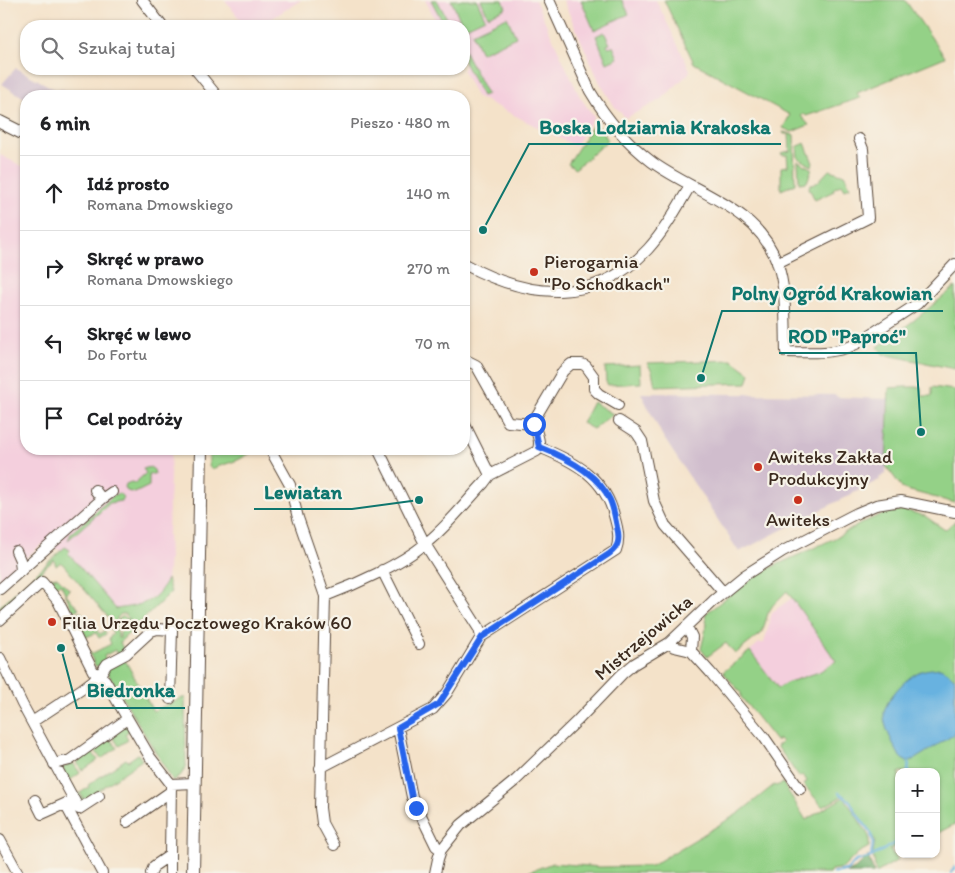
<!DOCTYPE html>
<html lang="pl">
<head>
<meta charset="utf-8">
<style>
	body { margin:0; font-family:Itim,sans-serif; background:#f6f6f6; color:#202124 }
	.controls { position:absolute; right:15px; bottom:15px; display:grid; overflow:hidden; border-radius:10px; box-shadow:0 1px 4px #0004 }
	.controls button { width:45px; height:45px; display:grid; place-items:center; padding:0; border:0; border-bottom:1px solid #e0e0e0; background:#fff; color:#202124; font:25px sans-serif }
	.stop { position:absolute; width:15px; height:15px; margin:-11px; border:4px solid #2563eb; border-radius:50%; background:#fff }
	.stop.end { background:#2563eb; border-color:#fff; box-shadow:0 1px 5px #0008 }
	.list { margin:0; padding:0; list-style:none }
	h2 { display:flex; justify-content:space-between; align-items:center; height:65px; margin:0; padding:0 20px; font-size:21px }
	h2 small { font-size:16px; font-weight:400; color:#757577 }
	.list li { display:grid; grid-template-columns:32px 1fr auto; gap:15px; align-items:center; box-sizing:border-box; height:75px; padding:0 20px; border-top:1px solid #e0e0e0 }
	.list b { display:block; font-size:19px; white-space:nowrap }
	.list p { margin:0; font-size:16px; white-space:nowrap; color:#757577 }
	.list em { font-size:16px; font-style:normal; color:#757577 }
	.icon { flex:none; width:28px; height:28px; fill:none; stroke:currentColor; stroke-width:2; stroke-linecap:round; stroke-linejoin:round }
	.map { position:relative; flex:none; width:955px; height:873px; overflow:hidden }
	.search { position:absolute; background:#fff; box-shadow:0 1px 4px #0004; left:20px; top:20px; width:450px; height:55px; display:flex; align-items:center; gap:12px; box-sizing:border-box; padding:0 18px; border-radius:20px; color:#757577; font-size:19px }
	.panel { position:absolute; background:#fff; box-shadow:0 1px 4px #0004; left:20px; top:90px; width:450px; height:365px; border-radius:20px }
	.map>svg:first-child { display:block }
	.built { fill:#f4cfdd }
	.industrial { fill:#d0bdcd }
	.green { fill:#94d187; stroke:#687e52 }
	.forest { fill:#77b374; stroke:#596e49 }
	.water { fill:#67b2e0; stroke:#516e7f }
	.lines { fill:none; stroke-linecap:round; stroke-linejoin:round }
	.stream { stroke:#67b2e0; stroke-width:2.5 }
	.minor-casing { stroke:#574638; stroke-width:12 }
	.major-casing { stroke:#574638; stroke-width:14 }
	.minor { stroke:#fff; stroke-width:10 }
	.major { stroke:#fff; stroke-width:12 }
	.route { stroke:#2563eb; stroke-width:6 }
	.poi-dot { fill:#c8321e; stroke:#f7f3e8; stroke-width:2 }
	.labels { text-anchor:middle; stroke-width:4.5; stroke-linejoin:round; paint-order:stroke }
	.poi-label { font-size:19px; fill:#3b2a1e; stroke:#f7f3e8; text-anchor:start }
	.street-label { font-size:19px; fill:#3b2a1e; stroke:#f7f3e8 }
	.leader { fill:none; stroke:#0f766e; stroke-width:2 }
	.callout-dot { fill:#0f766e; stroke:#f7f3e8; stroke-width:2 }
	.callout-label { font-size:20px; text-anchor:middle; font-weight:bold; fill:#0f766e; stroke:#f7f3e8; stroke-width:4.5; stroke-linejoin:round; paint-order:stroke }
</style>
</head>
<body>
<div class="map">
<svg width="955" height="873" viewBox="0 0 955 873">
	<rect width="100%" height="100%" fill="#f7f3e8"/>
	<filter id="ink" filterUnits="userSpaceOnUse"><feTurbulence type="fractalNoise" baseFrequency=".02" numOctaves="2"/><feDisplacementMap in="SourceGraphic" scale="10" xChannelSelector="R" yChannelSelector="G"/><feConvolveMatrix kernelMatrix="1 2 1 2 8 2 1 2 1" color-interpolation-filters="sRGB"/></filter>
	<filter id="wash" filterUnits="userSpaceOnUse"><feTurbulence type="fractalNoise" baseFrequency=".0096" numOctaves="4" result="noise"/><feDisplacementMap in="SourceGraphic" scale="20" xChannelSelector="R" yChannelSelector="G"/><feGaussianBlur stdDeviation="1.12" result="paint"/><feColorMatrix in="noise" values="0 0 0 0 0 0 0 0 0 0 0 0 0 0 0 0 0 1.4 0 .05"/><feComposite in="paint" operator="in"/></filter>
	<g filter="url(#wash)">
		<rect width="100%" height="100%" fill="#f4e2c9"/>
		<path class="built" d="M225 0H301L260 26H245Z
			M425 0H535L580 97 594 117 575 146 476 96 462 69H464V26H439Z
			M563 0H656L690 70 688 74 662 99 626 118 615 107 600 83Z
			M0 155 26 168V449H171L168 534 169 558 167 579 161 592 140 605 116 609 68 553 42 544 0 581Z
			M792 598 836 660 819 672 786 683 778 689 750 651 759 643H764L772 612Z"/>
		<path class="industrial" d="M16 68 56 90 61 88 74 96H26V99L2 84Z
			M641 393 836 395 837 397 888 399 886 474 879 478 880 480 877 481 739 552 662 435Z"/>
		<path class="green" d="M431 0H437L451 26H445Z
			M451 0H477L485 18 464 28Z
			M481 0H503L506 8 488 16Z
			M581 0H622L629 14 594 30Z
			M664 0H905L945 57 857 93 860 98 806 116 804 114 801 116 809 125 792 132 783 128 790 115 694 63Z
			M507 17 516 37 481 53 472 33Z
			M604 32 610 44 607 45 608 47 613 46 618 58 607 63 596 36Z
			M464 50 487 94 482 96 464 62Z
			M595 122 608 140 575 169 568 164Z
			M783 132 794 135 795 184 781 190V167L788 166 787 155H782L781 153 790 151 789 134H784Z
			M805 143 813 163 812 166 798 158 797 147Z
			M798 161 812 169 807 182 799 183Z
			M829 170 845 175 850 187 845 189 842 184 833 189 834 191 815 200 809 188 810 184 817 183Z
			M955 287V369L883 354 878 347 913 321Z
			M732 360 750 373 747 383 655 386 652 371 647 363Z
			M640 365 641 383 608 385 606 382 605 367Z
			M904 387H921L922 396H932V387L955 390V503L903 489 886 466 889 388Z
			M593 402 613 414 593 429 582 423Z
			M209 449H258L238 460 211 469 209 466Z
			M150 467 154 470 155 474H149V486L135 493 127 491 125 487 126 484 131 482 135 483 146 473 143 469Z
			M119 493 123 497 121 501 110 503 68 540 71 533 114 495Z
			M904 510 925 516 945 530 955 521V824L936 834V772H899V844L890 850 898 860 876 873 873 854 875 840 849 800 844 795 823 807 821 805 804 785 807 781 803 775 799 777 777 746 782 742 779 739 776 741 741 697V693L723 672 750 651 778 688 786 683 819 672 836 661 787 591 773 605 768 613 762 633 735 654 726 643 707 657 701 649 707 624 705 614C724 600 753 575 774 566 794 557 814 548 833 539 856 527 877 512 904 510Z
			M65 547 70 550 68 553 116 609C140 605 156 604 167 579L171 592 120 642 124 651 118 655 115 650 104 656 106 661 98 666H95L88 649 91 654 111 644 109 639 113 633 110 628 112 627 118 632V638H120V632L126 625 120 623 119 619 123 616 128 620 129 619 125 614H121L117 618 118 630 112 624 109 626 112 622 61 562 56 566 54 560 41 571 43 578 39 574 0 609V606Z
			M57 577 70 590 66 594 79 609 73 611 61 584 55 586 51 578Z
			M81 612 100 634 105 631 106 634 99 638 96 633 84 638 86 644 83 643 79 637 85 634 75 614Z
			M125 660 153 711 185 697 186 767 181 775 173 781 106 670Z
			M127 725 130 730 125 734 128 740 119 746 111 734Z
			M110 739 117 748 101 759 95 750Z
			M92 752 98 760 82 771 77 762Z
			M138 754 142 760 85 800 80 793 89 787 88 785 126 759 128 761Z
			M73 763 80 773 69 781 84 801 81 803 62 768Z
			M783 783 806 820 844 797 869 836V847L858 853 843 868 831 870 829 873H525L553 863 600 867 651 866 739 813 774 785 776 786Z"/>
		<path class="forest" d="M868 856 874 873H846L855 869Z"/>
		<path class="water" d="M940 668 948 672 955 679V734L915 759C908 762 905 762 900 757 894 745 885 730 884 717 882 702 907 676 921 671 927 669 934 669 940 668Z"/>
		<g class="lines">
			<path class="stream" d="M908 772 909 762
				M839 793 850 801 856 813 871 833 873 842 871 857
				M833 873 847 870 856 861 871 857 899 841
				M951 873 955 867"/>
		</g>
	</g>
	<g filter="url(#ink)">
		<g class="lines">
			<defs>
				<path id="minor" d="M142 0 162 26
					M549 0 590 91C606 118 627 143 652 162 696 194 756 206 777 262 787 290 785 323 786 352 810 352 834 355 856 344L917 304 955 264
					M195 69 217 96
					M777 263 868 218 863 149 859 139
					M464 264C527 298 594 307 648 249 665 230 677 208 690 186
					M464 361H468L476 365 508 422 534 424
					M619 421 636 432 642 441 654 501 665 525 723 592
					M464 423 490 475
					M270 449 290 485 298 518 325 596 320 808 322 823 334 845
					M378 449 425 544 479 629 481 637
					M102 499 112 492
					M16 551 20 560 21 571
					M382 570 419 644
					M0 589 102 499 95 490
					M325 596C355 585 401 564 425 544 447 527 465 503 484 483L490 475 537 451C543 441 534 431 534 420L563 371 571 364H582L586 366 594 377V389L599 394 618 405
					M0 620 42 582 58 601 93 671 105 680 150 757 171 784 170 855
					M687 627 692 637 691 651
					M669 643 674 647 691 651 710 672 764 737 800 789
					M0 658 22 704 79 809 99 796
					M32 722 82 689 99 676 107 664 126 654 151 631 157 629 172 630 170 699
					M398 728 412 797 436 846 441 850
					M54 764 70 760 127 719
					M320 768 433 709 447 693 481 637 616 550C620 539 618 530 615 519 606 478 576 462 539 447
					M171 784 195 783
					M35 800 42 814 71 801
					M65 804 102 873
					M127 822 170 792
					M0 840 18 873
					M151 873 154 866 170 855V873
					M435 873 438 859 441 850 461 825 516 780 577 721 622 674 634 664 669 643 713 601 745 575 783 551 857 513 876 505 901 501 955 512"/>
				<path id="major" d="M0 122 26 135
					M193 873 201 449"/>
			</defs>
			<use href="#minor" class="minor-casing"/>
			<use href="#major" class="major-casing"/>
			<use href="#minor" class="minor"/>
			<use href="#major" class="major"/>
		</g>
	</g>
	<g class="lines" filter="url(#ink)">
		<path class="route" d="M416 808 412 797 398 728 439 704 482 637 609 554C619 547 620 539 617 527 615 518 614 509 610 500 598 473 565 457 539 447L534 424"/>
	</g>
	<g class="poi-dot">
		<circle cx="534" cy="272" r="5"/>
		<circle cx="758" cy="467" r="5"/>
		<circle cx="798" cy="500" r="5"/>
		<circle cx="52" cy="622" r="5"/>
	</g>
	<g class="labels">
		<g class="poi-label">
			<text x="544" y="268">Pierogarnia<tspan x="544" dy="22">"Po Schodkach"</tspan></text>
			<text x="768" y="463">Awiteks Zakład<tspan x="768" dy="22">Produkcyjny</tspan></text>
			<text x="798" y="526" text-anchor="middle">Awiteks</text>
			<text x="62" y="629">Filia Urzędu Pocztowego Kraków 60</text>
		</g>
		<g class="street-label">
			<text transform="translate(643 637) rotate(-40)" y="7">Mistrzejowicka</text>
		</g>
	</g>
	<path class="leader" d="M483 230L529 144H781M701 378L722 311H943M921 432L916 353H779M419 500L352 509H254M61 648L77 708H185"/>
	<g class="callout-dot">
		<circle cx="483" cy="230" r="5"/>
		<circle cx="701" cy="378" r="5"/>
		<circle cx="921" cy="432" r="5"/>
		<circle cx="419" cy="500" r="5"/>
		<circle cx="61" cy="648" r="5"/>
	</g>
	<g class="callout-label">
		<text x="655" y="134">Boska Lodziarnia Krakoska</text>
		<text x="832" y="300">Polny Ogród Krakowian</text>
		<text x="847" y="343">ROD "Paproć"</text>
		<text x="303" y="499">Lewiatan</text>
		<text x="131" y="697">Biedronka</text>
	</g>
</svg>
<div class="controls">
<button>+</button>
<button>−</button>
</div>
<div class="stop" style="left:534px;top:424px"></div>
<div class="stop end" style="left:416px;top:808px"></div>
<div class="search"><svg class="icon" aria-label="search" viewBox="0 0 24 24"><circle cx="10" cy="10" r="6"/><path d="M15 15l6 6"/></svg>Szukaj tutaj</div>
<section class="panel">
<h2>6 min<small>Pieszo · 480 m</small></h2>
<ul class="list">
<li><svg class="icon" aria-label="ahead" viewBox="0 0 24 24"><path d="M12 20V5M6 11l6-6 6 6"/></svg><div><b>Idź prosto</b><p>Romana Dmowskiego</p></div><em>140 m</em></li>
<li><svg class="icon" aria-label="right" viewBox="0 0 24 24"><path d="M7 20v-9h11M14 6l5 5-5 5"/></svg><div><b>Skręć w prawo</b><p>Romana Dmowskiego</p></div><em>270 m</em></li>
<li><svg class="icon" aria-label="left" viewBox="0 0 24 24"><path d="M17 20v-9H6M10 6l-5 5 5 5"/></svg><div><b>Skręć w lewo</b><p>Do Fortu</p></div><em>70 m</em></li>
<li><svg class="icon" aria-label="arrive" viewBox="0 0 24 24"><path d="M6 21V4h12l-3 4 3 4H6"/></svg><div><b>Cel podróży</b></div></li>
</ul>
</section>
</div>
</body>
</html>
